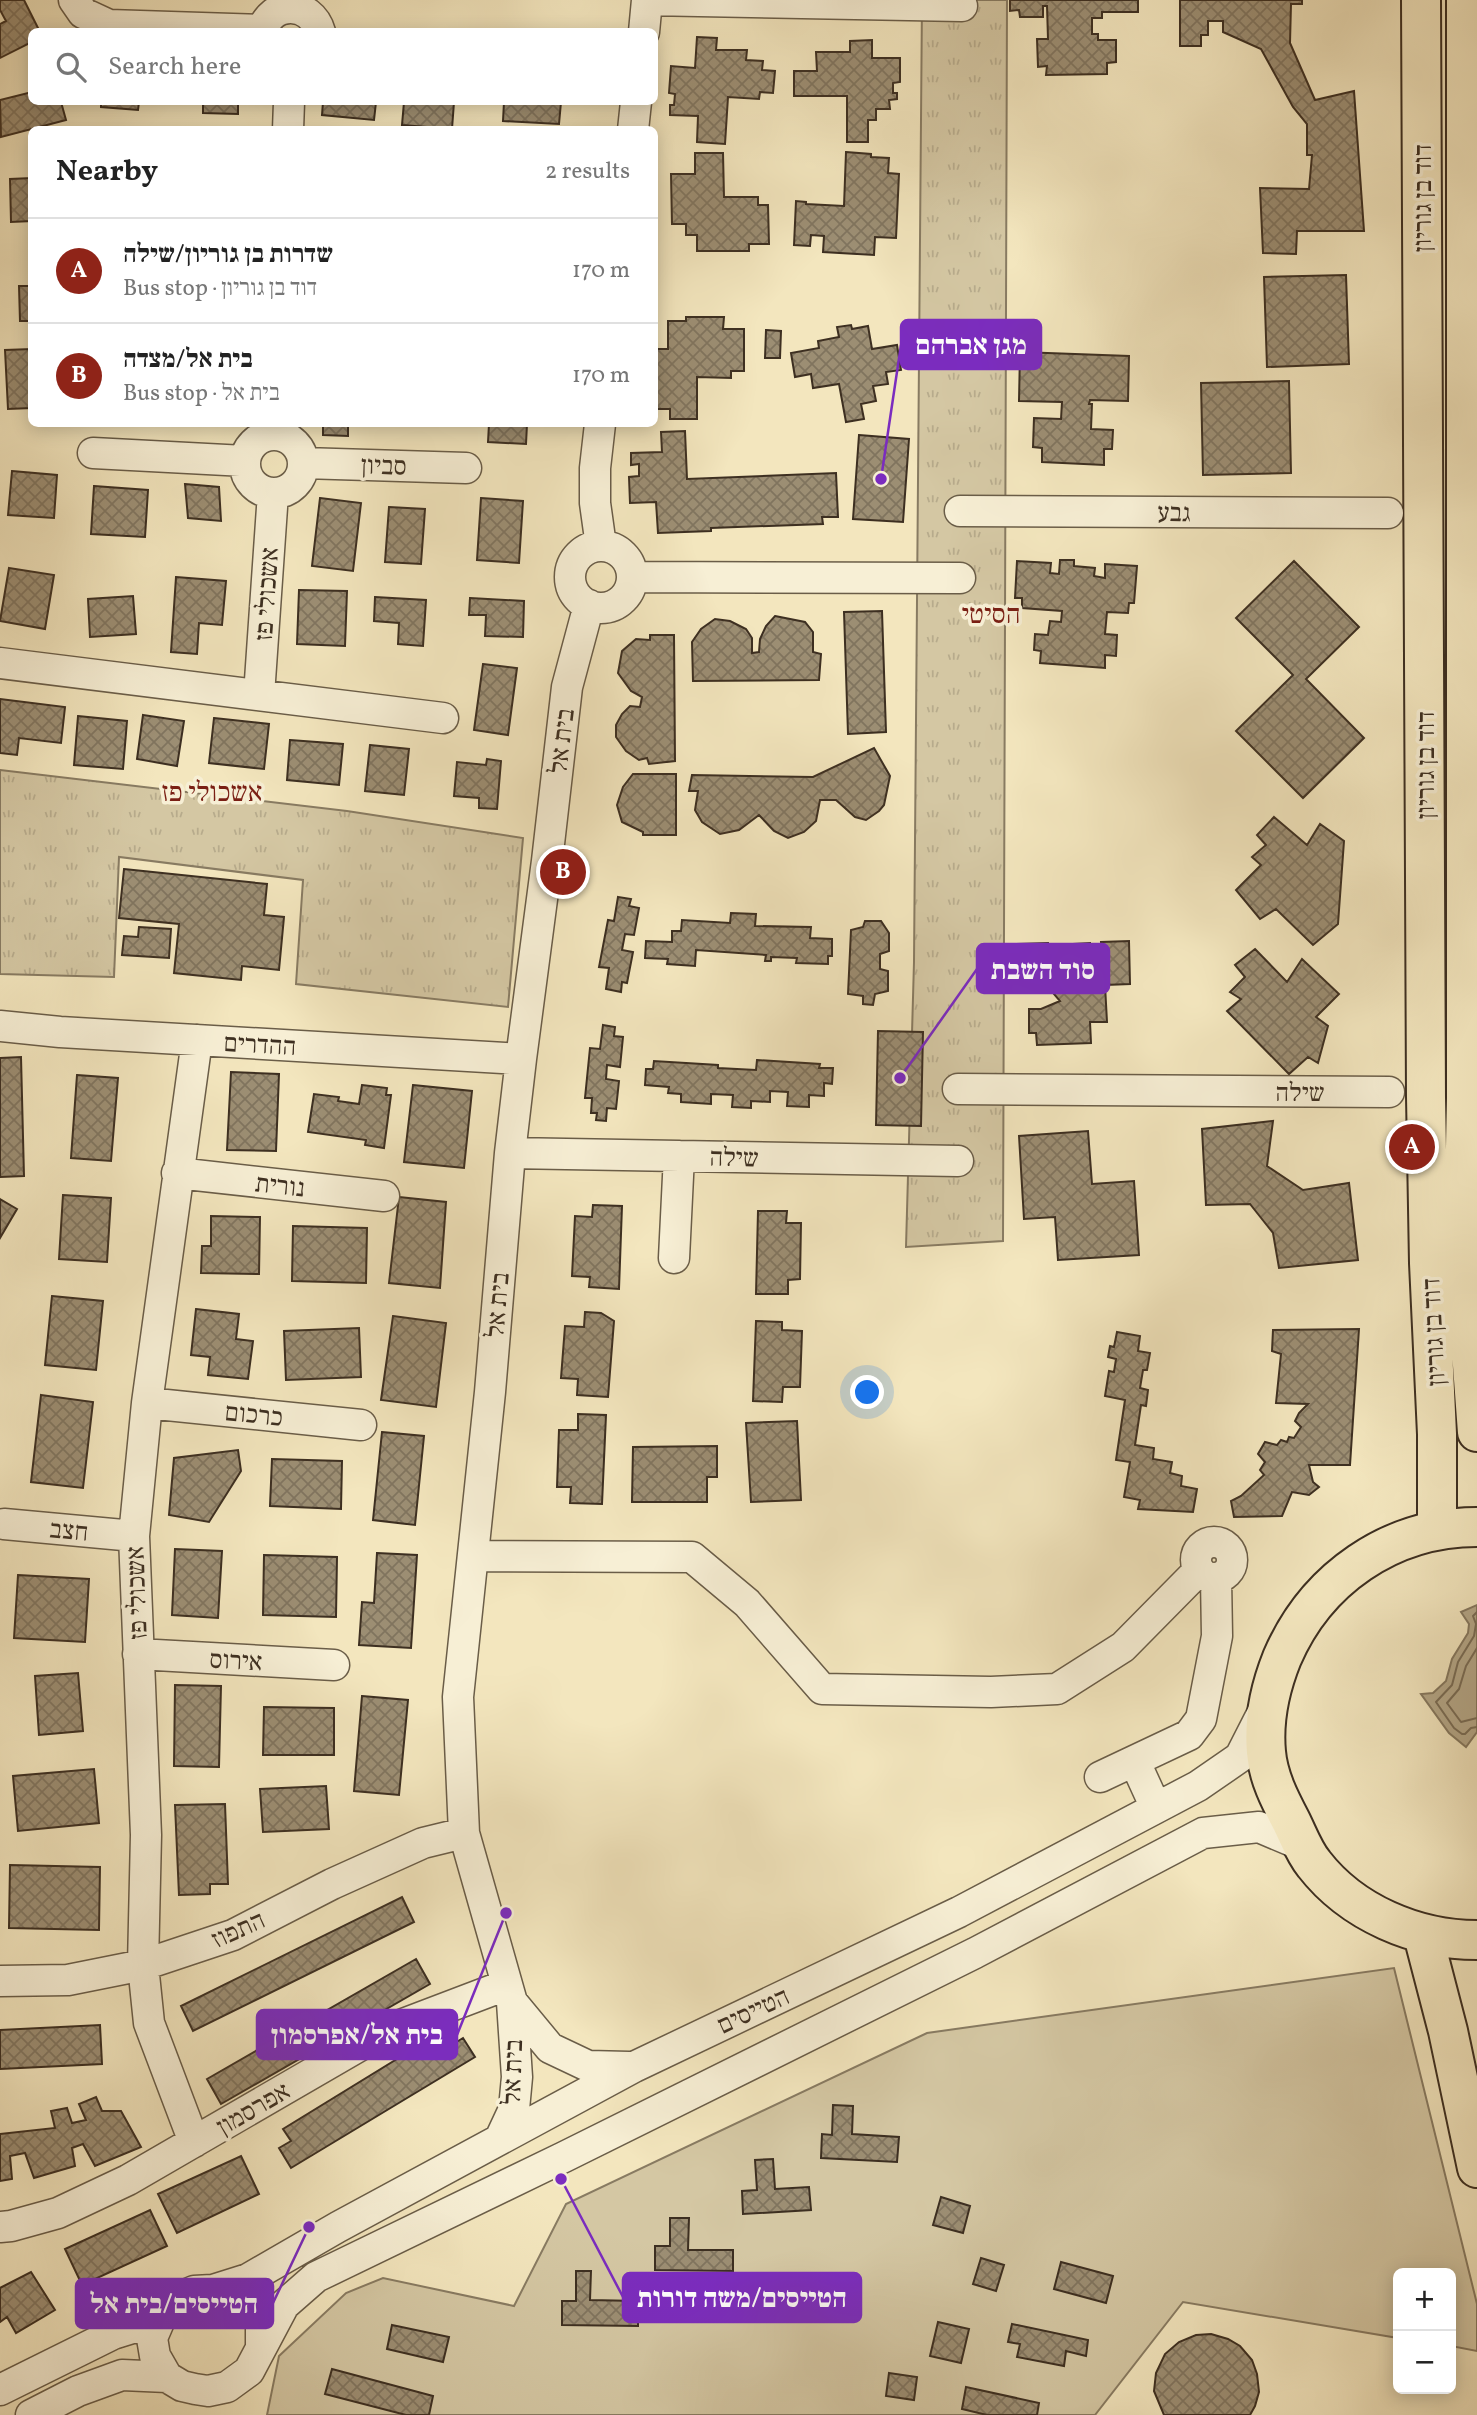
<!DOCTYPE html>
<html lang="en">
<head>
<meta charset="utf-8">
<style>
	body { margin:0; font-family:Vollkorn,"Frank Ruhl Libre",serif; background:#f6f6f6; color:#222 }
	.controls { position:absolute; right:21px; bottom:21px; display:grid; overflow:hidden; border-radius:10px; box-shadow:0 4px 18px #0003 }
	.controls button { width:63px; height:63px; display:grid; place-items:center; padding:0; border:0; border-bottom:2px solid #e0e0e0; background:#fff; color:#222; font:35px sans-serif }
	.you { position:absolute; left:868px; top:1393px; width:24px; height:24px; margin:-18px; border:5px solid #fff; border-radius:50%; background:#1a73e8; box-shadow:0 0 0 10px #1a73e833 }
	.badge { display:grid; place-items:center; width:46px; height:46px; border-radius:50%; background:#8f2418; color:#fff; font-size:23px; font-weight:700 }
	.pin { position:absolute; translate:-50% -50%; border:4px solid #fff; box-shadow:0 2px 7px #0006 }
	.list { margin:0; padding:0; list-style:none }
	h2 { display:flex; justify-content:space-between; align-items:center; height:91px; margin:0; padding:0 28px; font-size:30px }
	h2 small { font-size:23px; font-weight:400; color:#767676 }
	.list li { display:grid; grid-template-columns:46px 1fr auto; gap:21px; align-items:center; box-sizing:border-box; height:105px; padding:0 28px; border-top:2px solid #e0e0e0 }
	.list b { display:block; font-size:26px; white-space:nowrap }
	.list p { margin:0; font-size:23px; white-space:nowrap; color:#767676 }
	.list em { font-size:23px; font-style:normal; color:#767676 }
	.icon { flex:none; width:38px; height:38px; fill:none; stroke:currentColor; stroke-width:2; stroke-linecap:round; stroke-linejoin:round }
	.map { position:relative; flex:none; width:1477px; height:2415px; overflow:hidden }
	.search { position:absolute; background:#fff; box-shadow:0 4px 18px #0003; left:28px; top:28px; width:630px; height:77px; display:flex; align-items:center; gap:18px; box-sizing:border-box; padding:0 24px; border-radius:10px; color:#767676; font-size:26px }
	.panel { position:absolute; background:#fff; box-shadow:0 4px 18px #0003; left:28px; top:126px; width:630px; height:301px; border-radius:10px }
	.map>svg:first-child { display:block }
	.grass { fill:#d4c7a3; stroke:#887b62; stroke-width:2 }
	.park { fill:url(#park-tufts); stroke:#887b62; stroke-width:2 }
	.water { fill:#b5a889; stroke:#85785f; stroke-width:2 }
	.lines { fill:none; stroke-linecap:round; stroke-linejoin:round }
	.shore { stroke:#796c55; stroke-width:2 }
	.building { fill:url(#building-cross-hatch); stroke:#3d2f21; stroke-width:2 }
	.minor-casing { stroke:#6a5d48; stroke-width:33 }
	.major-casing { stroke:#3d2f21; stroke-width:42 }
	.minor { stroke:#f7efd5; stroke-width:30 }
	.major { stroke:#f3e6be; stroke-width:38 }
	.labels { text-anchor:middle; stroke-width:7; stroke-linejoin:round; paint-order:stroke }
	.street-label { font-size:26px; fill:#3d2f21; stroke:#f7efd5 }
	.neighbourhood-label { font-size:28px; fill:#7a1f14; stroke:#f7efd5 }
	.leader { fill:none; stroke:#7b2cbf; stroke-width:2.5 }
	.callout-dot { fill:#7b2cbf; stroke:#f7efd5; stroke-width:2.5 }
	.callout { fill:#7b2cbf; stroke:#7b2cbf; stroke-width:2.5 }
	.callout-label { font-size:28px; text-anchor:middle; font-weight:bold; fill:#fff }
</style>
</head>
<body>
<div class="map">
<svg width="1477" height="2415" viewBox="0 0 1477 2415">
	<defs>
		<pattern id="park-tufts" width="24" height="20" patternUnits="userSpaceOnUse" patternTransform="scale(1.75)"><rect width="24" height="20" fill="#d4c7a3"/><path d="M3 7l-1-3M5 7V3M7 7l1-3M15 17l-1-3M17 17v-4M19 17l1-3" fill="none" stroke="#b7ab8c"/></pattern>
		<pattern id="building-cross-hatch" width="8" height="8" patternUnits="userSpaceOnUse" patternTransform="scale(1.75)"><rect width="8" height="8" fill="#9c8e73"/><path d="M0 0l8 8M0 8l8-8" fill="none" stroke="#80745e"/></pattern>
	</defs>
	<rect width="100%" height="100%" fill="#f3e6be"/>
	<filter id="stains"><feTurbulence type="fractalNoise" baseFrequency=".00286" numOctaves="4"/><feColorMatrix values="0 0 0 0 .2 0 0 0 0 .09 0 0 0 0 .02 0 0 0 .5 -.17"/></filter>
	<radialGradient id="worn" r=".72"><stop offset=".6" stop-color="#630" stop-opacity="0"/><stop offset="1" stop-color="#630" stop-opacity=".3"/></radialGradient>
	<path class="grass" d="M1394 1968 1477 2304V2351L1451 2346V2273H1398V2338L1183 2302 1095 2415H267L279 2356 346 2293 383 2278 514 2306 566 2204 927 2033Z"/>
	<path class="park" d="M922 0H1007L1003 1241 906 1247 914 962Z
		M0 770 347 811 523 838 508 1007 296 984 303 880 119 857 114 977 0 974Z"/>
	<path class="water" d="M1477 1605V1732L1466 1747 1449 1733 1421 1694 1433 1693 1446 1681 1452 1659 1468 1633 1469 1624 1461 1612Z"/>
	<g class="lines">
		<path class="shore" d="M1477 1612 1473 1616 1476 1624 1474 1636 1458 1662 1452 1685 1436 1702 1454 1728 1462 1734H1465L1471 1728 1477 1727
			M1477 1648 1466 1666 1459 1689 1447 1703 1461 1722 1477 1718"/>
	</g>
	<path class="building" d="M0 0H24L40 32H32V42L0 58V24L6 21 0 10Z
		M1010 0H1138V12H1102V18H1092V34H1098V40H1116V62L1107 63V74L1046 75 1047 66 1038 67 1037 39H1048L1047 6H1043V17H1020L1019 10 1010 11Z
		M1180 0H1302V4H1291L1290 43 1315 100 1354 91 1364 231H1297L1296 254 1263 253 1260 188 1309 189 1312 155H1307V124L1293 107 1261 49 1223 32V21H1208V35H1201V46H1180Z
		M697 37 717 38 716 50H747L746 60 763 61 762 70 775 71 773 93 760 92 759 99 728 97 725 144 697 142 698 116 670 115V105H674L675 94 669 93 671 66 695 68Z
		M872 40V58H900V82L893 83V93H897V99L889 100 890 109H876V120H868V142H847V96H794V71H817L816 52H850V41Z
		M32 92V102H61L66 120 1 137 0 100Z
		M101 102H139L138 110 101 107Z
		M203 102H238V114L203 113Z
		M323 102H376L374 120 322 115Z
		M404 102H454L452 129 402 125Z
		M504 102H561L559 124 503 121Z
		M846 152 871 154V157L889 158 888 173 899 174 896 238 875 237 874 255 823 252 824 236 811 235 810 246 794 245 796 201 806 202V204L844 206Z
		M695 153H723L724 197H758V205H768L769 244H749V251H697V235H686V224H672L671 174H695Z
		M32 178V221L11 222 10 179Z
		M1346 275 1349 364 1267 367 1264 277Z
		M19 286H32V321H20Z
		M686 317H724L723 329H744V371H731V378L697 377V419H670V409H654V349H668V321H686Z
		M851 325 852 329 868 326 872 349 897 345 901 370 886 372 888 384 873 386 876 401 861 404 864 419 846 422 839 384 813 388 811 374 795 377 791 353 819 348 818 341 839 337 837 327Z
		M766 330 781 331 780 358H765Z
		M32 349V408L8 409 5 350Z
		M1020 352 1129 356 1128 401 1090 400 1089 404H1092L1091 429 1113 430 1112 449H1104V465L1042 462V448L1033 447 1034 418 1061 419 1062 402 1019 401Z
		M1289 381 1291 473 1203 475 1201 383Z
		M323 424H348V436L323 435Z
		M489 424H527L526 444 488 442Z
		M685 431 687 479 836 473 838 517H822L823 524 711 528V531L658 533 656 502 630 503 629 477 639 476V464L631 465V453L662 452 661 432Z
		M859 435 909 439 903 522 853 519Z
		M12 471 57 475 54 518 8 515Z
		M185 484 219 487 221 521 188 518Z
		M94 486 148 490 145 537 91 534Z
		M320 498 361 503 353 571 312 566Z
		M481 498 523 501 519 563 477 560Z
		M389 507 425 509 421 564 385 562Z
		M1060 560H1074V566L1095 568 1094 576 1105 578V564L1137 566 1134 603H1129L1128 613 1107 612 1105 634 1117 635 1116 656 1105 655V668L1040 663 1041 651 1034 650 1035 634 1048 635 1050 621 1061 622 1062 611 1022 608V598H1015L1017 561 1051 563 1050 573 1059 574Z
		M1294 561 1359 627 1306 679 1364 738 1303 798 1236 731 1293 675 1236 618Z
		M9 568 54 575 45 629 0 621Z
		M176 577 226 581 222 625 199 623 197 654 171 652Z
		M299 590 347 591 345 646 297 644Z
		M133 596 136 634 90 637 88 599Z
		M375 597 426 600 423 646 398 644 399 623 374 621Z
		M470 598 524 601 523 637 485 636 486 615H469Z
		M882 611 886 732 848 734 844 612Z
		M775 616 805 622 813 632V652L821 654 819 680 693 681 692 642 701 629 715 619 730 621 746 629 752 638V653L759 652 760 639 766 626Z
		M650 635H674L675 761 649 764 647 758 639 760 626 751 616 737V725L622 714 630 706 640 707 642 697 631 691 618 673 622 651 636 639 650 640Z
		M483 664 517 668 508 735 474 730Z
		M0 699 65 707 61 743 19 738 17 755 0 753Z
		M143 715 184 721 177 766 137 759Z
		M78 716 127 721 123 769 74 765Z
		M214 718 269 724 264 769 209 763Z
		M290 740 343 744 339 785 287 780Z
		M370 745 409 749 404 795 365 791Z
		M874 748 890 776 884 805 879 811 866 820 855 817 836 800H820L816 821 804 832 788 838 774 831 759 815 739 830 720 834 702 822 695 810 698 791H689L692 775 813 777Z
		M487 759 501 761 497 809 479 808V798L454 796 457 762 486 765Z
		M633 774H676V835H643V832L622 822 617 805 623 787Z
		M1274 817 1307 845 1320 824 1344 841 1338 924 1313 945 1276 909 1260 919 1236 890 1261 865 1252 857 1266 845 1257 835Z
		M124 869 267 884 264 915 284 917 279 970 242 966 241 980 174 973 179 924 119 918Z
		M618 897 631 899 629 906 639 908 634 935 625 934 622 950 633 952 627 983 622 982 621 992 606 989 609 968 599 967 608 920 614 921Z
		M731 913 756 914 755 926 811 927 810 938 832 939V956H828V964L796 963 797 958 771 957V961H765L766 955 696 950 695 966 667 964 668 959 645 958 646 941 672 942V931H681L682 920 730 923Z
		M865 921H881L889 933V951L880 954V969L888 971V991L875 994 873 1005 863 1004V996L848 994 851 930 863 927Z
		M139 927 171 929 169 958 122 955 124 936 138 937Z
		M1129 941 1130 984 1105 985 1107 1022H1090L1091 1043 1037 1045 1036 1033H1029V1009H1041L1060 1001 1049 988 1010 989 1009 952H1015V944L1048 943 1049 955 1055 954V945L1090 943V956L1102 957 1101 942Z
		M1255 949 1287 982 1302 959 1339 994 1316 1017 1328 1026 1318 1063 1308 1057 1289 1074 1227 1011 1241 999 1230 992 1245 977 1235 965Z
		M603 1025 615 1027 614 1036 623 1037 620 1067 607 1065 606 1079 619 1081 616 1109 607 1108 606 1121 596 1120 597 1113H591L592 1098H585L590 1048 600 1049Z
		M878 1031 923 1032 921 1126 876 1125Z
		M21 1057 24 1176 0 1177V1058Z
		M757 1060 820 1064 819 1068H833L832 1084 824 1083V1096L809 1095V1107L787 1106 788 1092 770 1091V1102L751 1101V1108L732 1107 733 1095 711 1094V1104L681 1102V1094L668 1093 669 1087 645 1085 646 1069H653L654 1061 718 1065V1068L756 1070Z
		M231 1072 279 1074 276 1151 227 1150Z
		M77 1075 118 1078 111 1161 71 1158Z
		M362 1085 387 1088 386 1095H391L384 1148 365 1145 366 1140 308 1132 314 1094 339 1097 338 1101 359 1104Z
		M413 1085 472 1091 464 1168 404 1162Z
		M1273 1121 1267 1166 1303 1190 1349 1183 1358 1260 1279 1268 1273 1233 1250 1204 1206 1205 1202 1129Z
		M1088 1131 1092 1184 1134 1181 1139 1255 1058 1260 1055 1217 1024 1219 1019 1136Z
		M63 1195 111 1198 107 1262 59 1259Z
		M399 1197 446 1202 440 1288 389 1283Z
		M0 1199 17 1209 0 1238Z
		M593 1205 622 1206 619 1289 589 1287 590 1277 572 1276 575 1216 592 1217Z
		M758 1211H787L786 1223H801L800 1279 788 1280V1294H756Z
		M211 1216 260 1217 259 1274 201 1273 202 1246H211Z
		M293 1226 367 1228 366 1283 292 1281Z
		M52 1296 103 1301 96 1370 45 1365Z
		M196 1309 239 1314 236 1339 253 1341 248 1379 208 1375 210 1357 191 1355Z
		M585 1312 601 1313 614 1321 608 1397 577 1395 578 1379 561 1378 565 1326 584 1327Z
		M393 1316 446 1323 436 1407 381 1400Z
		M756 1321 782 1322V1330L802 1331 800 1387H783L782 1402 753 1401Z
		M359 1328 361 1377 286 1380 284 1331Z
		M1359 1329 1350 1465H1309L1313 1482 1319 1487 1309 1495 1292 1492 1282 1516 1234 1517 1231 1501 1241 1496 1264 1475 1260 1470 1265 1462 1258 1454 1265 1442 1277 1445 1281 1440 1287 1442 1289 1437 1294 1438 1301 1427 1295 1421 1299 1413 1308 1404 1276 1403 1281 1354 1272 1351 1273 1330Z
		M1117 1332 1140 1336 1138 1351 1150 1353 1147 1370H1143L1140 1388 1148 1390 1146 1406 1141 1405 1135 1445 1154 1448 1153 1459 1172 1462 1170 1473 1182 1476 1181 1486 1197 1489 1193 1512 1138 1509 1140 1500 1124 1497 1130 1462 1116 1460 1125 1400 1105 1396 1109 1371 1114 1372 1116 1359 1108 1357 1110 1346 1114 1347Z
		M41 1395 93 1402 83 1488 31 1482Z
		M578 1414 606 1415 602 1504 570 1503 571 1487H557L559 1430H578Z
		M797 1421 801 1500 751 1502 746 1423Z
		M382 1432 424 1436 415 1525 373 1520Z
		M717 1446V1477H707V1502H632L633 1447Z
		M238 1450 241 1471 209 1522 169 1515 174 1458Z
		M272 1459 342 1461 341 1509 270 1506Z
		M175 1549 222 1551 218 1618 172 1615Z
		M377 1553 417 1555 411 1648 359 1645 362 1602 374 1603Z
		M264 1555 337 1557 336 1617 263 1615Z
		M18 1575 89 1579 85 1642 14 1638Z
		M78 1673 83 1731 39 1735 35 1676Z
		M175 1685 221 1686 219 1767 174 1766Z
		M362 1696 408 1700 399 1795 354 1791Z
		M264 1707 334 1708V1755H263Z
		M94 1769 99 1823 18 1831 13 1776Z
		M326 1786 329 1829 263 1832 260 1789Z
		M225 1804 228 1884H210V1894L179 1895 175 1805Z
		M10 1865 100 1867 99 1930 9 1928Z
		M402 1897 414 1922 193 2031 181 2006Z
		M416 1959 430 1984 221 2104 207 2079Z
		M100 2025 102 2064 0 2069V2030Z
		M441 2032 450 2046 463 2038 475 2057 291 2168 279 2148 291 2141 283 2129Z
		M96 2097 102 2111H121L141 2147 95 2166 83 2144 72 2148 75 2166 34 2178 25 2153 10 2156 12 2179 0 2181V2134L55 2128 51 2111 67 2108 72 2123 86 2120 79 2104Z
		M833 2105 853 2106 852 2134 899 2137 897 2162 821 2158 822 2134 832 2135Z
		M241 2156 259 2194 177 2233 158 2194Z
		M773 2159 775 2189 809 2187 811 2210 743 2214 742 2191 757 2190 755 2160Z
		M941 2197 970 2206 963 2233 933 2225Z
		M150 2210 167 2246 82 2285 65 2249Z
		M670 2218H689L688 2250H733V2271L655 2270V2246H670Z
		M981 2258 1004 2265 996 2291 973 2284Z
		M1061 2262 1113 2276 1106 2303 1054 2289Z
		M576 2271H591L590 2300 638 2301V2326L562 2325V2301H576Z
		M31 2272 55 2310 16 2333 7 2317 0 2322V2288Z
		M938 2322 969 2329 961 2363 930 2356Z
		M1012 2324 1088 2340 1086 2356 1066 2351 1064 2366 1017 2357 1020 2344 1008 2342Z
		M392 2325 449 2337 443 2362 387 2349Z
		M1211 2334 1228 2339 1240 2346 1252 2360 1257 2374 1259 2392 1255 2406 1250 2415H1164L1154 2391 1156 2373 1165 2354 1179 2342 1196 2335Z
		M332 2369 433 2396 429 2415H406L325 2394Z
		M889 2373 917 2377 914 2400 886 2396Z
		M966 2387 1039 2403 1037 2415H987L962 2409Z"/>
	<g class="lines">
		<defs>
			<path id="minor" d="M74 0 83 13 109 25 262 30
				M262 32C270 0 311 0 320 32
				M644 32 647 0 962 6
				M288 130 289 102
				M633 130 636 102
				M600 424 595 468V503L601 546
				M245 464a29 29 0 1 1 58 0a29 29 0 1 1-58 0Z
				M93 453 245 461
				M303 463 466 468
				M960 511 1388 513
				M570 577a31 31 0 1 1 62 0a31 31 0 1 1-62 0Z
				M632 577 960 578
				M0 663 443 718
				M259 695 273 493
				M0 1026 60 1032 521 1059
				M958 1089 1389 1092
				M510 1153 958 1161
				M177 1173 384 1196
				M674 1258 679 1156
				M147 1403 361 1425
				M4 1524 134 1536
				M1196 1560a18 18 0 1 1 36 0a18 18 0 1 1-36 0Z
				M473 1556 692 1557 747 1603 822 1689 991 1692 1057 1689 1123 1647 1199 1570
				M138 1654 334 1665
				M1135 1762 1156 1808
				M1100 1777 1189 1735 1201 1719 1217 1636 1216 1578
				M0 1981 68 1980 143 1965 233 1935 332 1884 423 1843 464 1833
				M512 2002 550 2048 588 2066 629 2067
				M500 2139 514 2109 517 2077 512 2002 464 1833 458 1697 490 1392 510 1153 521 1059 547 861 567 687 589 605
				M194 2142 149 2023 143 1965 146 1835 134 1536 147 1403 197 1040
				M0 2227 11 2226 58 2213 128 2180 385 2031 506 1985
				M213 2290 248 2279 338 2227 634 2067 959 1912 1198 1786 1240 1757 1265 1708
				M261 2346V2323L254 2312 234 2293 212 2290 194 2291 178 2298 164 2310 152 2338 155 2356 167 2377 182 2386 195 2389 208 2391 227 2387 249 2371 284 2305 316 2277 564 2157 975 1953 1203 1833 1259 1827 1304 1846
				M0 2390 113 2334 158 2320
				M31 2415 78 2391 122 2375 167 2377"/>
			<path id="major" d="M1421 0 1426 1097 1429 1263 1437 1434V1530
				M1466 0V1098L1463 1244 1477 1432
				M1477 1527C1390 1527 1316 1579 1282 1658 1270 1688 1263 1719 1266 1752 1268 1777 1280 1800 1291 1821 1298 1835 1304 1852 1314 1864 1352 1913 1416 1940 1477 1940
				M1423 1935 1448 2031 1477 2168"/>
		</defs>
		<use href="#minor" class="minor-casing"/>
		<use href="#major" class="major-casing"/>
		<use href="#minor" class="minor"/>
		<use href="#major" class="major"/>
	</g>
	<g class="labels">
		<g class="street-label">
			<text transform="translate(1422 198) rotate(-90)" y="9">דוד בן גוריון</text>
			<text transform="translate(384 465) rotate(2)" y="9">סביון</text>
			<text transform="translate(1174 512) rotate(1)" y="9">גבע</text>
			<text transform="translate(266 594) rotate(-86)" y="9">אשכולי פז</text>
			<text transform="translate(561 741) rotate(-83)" y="9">בית אל</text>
			<text transform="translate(1425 765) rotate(-90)" y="9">דוד בן גוריון</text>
			<text transform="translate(260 1044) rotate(3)" y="9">ההדרים</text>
			<text x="1300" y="1101">שילה</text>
			<text transform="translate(734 1157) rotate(1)" y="9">שילה</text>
			<text transform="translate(280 1185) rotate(6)" y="9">נורית</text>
			<text transform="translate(497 1305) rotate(-85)" y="9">בית אל</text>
			<text transform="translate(1433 1332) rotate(-93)" y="9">דוד בן גוריון</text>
			<text transform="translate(254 1414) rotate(6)" y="9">כרכום</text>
			<text transform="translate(69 1530) rotate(5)" y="9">חצב</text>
			<text transform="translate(136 1593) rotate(-92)" y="9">אשכולי פז</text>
			<text transform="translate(236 1660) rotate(3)" y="9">אירוס</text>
			<text transform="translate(238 1929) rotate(-24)" y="9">התפוז</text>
			<text transform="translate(753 2010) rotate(-25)" y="9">הטייסים</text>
			<text transform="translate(512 2072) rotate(-88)" y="9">בית אל</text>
			<text transform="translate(253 2108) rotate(-30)" y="9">אפרסמון</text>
		</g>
		<g class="neighbourhood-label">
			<text x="991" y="623">הסיטי</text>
			<text x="212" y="801">אשכולי פז</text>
		</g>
	</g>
	<path class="leader" d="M881 479L901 345M900 1078L977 969M506 1913L457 2035M561 2179L623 2297M309 2227L273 2303"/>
	<g class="callout-dot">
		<circle cx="881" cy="479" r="7"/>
		<circle cx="900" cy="1078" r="7"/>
		<circle cx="506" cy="1913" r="7"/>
		<circle cx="561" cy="2179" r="7"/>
		<circle cx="309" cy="2227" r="7"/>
	</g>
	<g class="callout">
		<rect x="901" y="320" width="140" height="49" rx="7"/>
		<rect x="977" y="944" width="132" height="49" rx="7"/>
		<rect x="257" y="2010" width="200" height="49" rx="7"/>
		<rect x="623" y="2273" width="238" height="49" rx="7"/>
		<rect x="76" y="2279" width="197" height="49" rx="7"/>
	</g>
	<g class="callout-label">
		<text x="971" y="354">מגן אברהם</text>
		<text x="1043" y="979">סוד השבת</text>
		<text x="357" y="2044">בית אל/אפרסמון</text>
		<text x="742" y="2307">הטייסים/משה דורות</text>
		<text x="174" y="2313">הטייסים/בית אל</text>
	</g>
	<rect width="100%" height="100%" filter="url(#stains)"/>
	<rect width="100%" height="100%" fill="url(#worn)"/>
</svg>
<div class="controls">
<button>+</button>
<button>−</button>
</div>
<div class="you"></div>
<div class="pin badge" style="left:1412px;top:1147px">A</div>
<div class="pin badge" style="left:563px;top:872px">B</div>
<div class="search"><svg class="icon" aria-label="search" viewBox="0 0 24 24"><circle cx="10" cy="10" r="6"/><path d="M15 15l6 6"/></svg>Search here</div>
<section class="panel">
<h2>Nearby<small>2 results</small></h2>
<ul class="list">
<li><span class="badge">A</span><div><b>שדרות בן גוריון/שילה</b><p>Bus stop · דוד בן גוריון</p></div><em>170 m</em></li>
<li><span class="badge">B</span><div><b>בית אל/מצדה</b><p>Bus stop · בית אל</p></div><em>170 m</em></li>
</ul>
</section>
</div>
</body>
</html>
